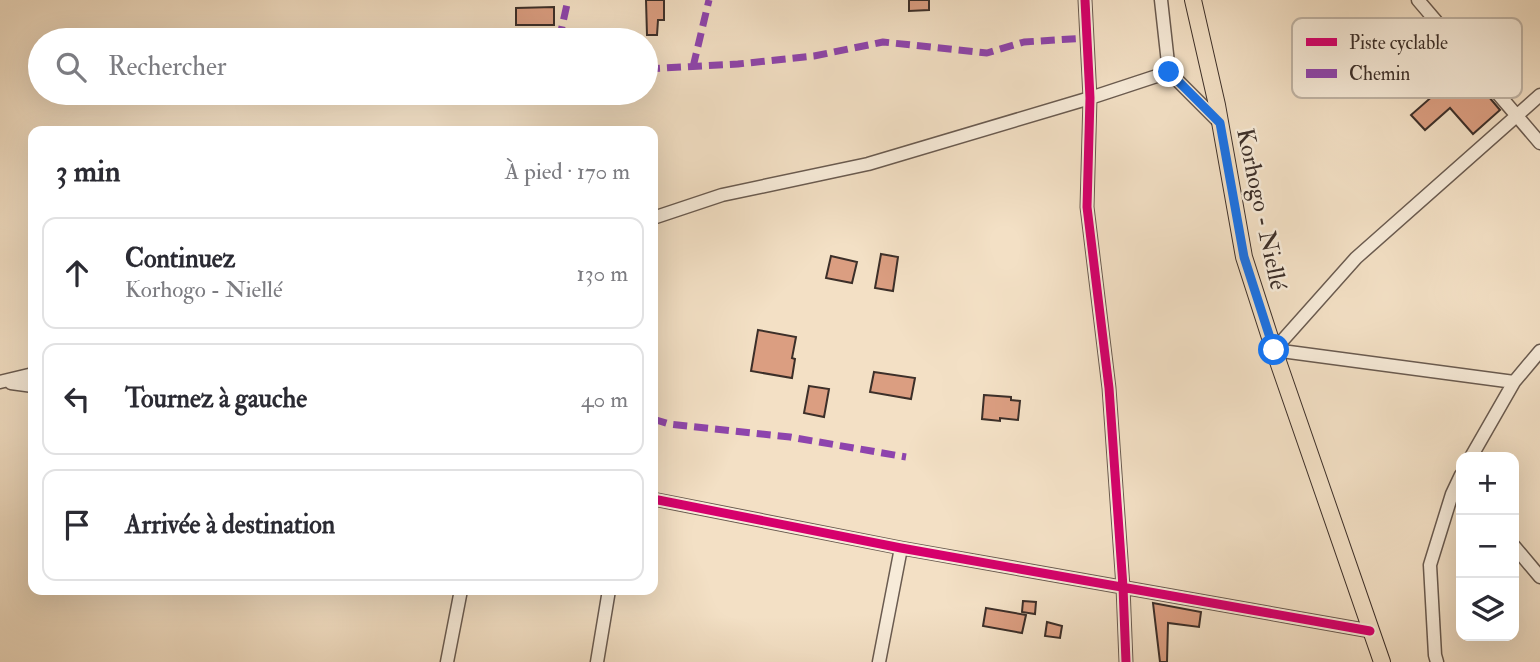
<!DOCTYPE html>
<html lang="fr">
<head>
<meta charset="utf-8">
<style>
	body { margin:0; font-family:"IM FELL Double Pica",serif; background:#f2f2f3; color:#2b2b33 }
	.controls { position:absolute; right:21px; bottom:21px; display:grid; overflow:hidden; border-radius:14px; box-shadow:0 7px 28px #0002 }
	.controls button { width:63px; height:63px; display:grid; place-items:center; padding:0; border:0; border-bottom:2px solid #e1e1e2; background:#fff; color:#2b2b33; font:35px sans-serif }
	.stop { position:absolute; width:21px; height:21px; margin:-16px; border:5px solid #1a73e8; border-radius:50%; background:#fff }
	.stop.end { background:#1a73e8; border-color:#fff; box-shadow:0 2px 7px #0008 }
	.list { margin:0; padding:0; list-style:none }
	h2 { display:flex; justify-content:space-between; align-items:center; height:91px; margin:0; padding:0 28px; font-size:30px }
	h2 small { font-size:23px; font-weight:400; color:#7c7c81 }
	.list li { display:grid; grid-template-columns:46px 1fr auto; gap:21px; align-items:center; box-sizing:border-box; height:112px; margin:0 14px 14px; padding:0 14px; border:2px solid #e1e1e2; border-radius:14px }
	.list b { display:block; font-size:26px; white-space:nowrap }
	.list p { margin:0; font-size:23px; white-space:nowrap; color:#7c7c81 }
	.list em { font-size:23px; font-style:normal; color:#7c7c81 }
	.icon { flex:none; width:38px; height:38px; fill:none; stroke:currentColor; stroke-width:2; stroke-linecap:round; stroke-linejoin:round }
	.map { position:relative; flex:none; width:1540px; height:662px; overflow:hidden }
	.search { position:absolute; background:#fff; box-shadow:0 7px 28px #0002; left:28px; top:28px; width:630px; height:77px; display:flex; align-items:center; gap:18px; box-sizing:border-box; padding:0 24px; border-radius:38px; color:#7c7c81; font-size:26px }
	.panel { position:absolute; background:#fff; box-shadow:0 7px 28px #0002; left:28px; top:126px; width:630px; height:469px; border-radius:14px }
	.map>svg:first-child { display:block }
	.building { fill:#db9e81; stroke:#3c2f29; stroke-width:2 }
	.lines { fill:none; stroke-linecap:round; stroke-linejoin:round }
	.minor-casing { stroke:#6a5b50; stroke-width:15 }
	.major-casing { stroke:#3c2f29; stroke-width:18 }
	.minor { stroke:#f7ebd9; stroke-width:12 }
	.major { stroke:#f3e0c5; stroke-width:16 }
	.quiet { stroke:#8e44ad; stroke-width:7; stroke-dasharray:14 7; stroke-linecap:butt }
	.cycleway-casing { stroke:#f7ebd9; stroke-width:13 }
	.cycleway { stroke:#d6006c; stroke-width:9 }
	.route { stroke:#1a73e8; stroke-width:9 }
	.labels { text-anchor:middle; stroke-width:5; stroke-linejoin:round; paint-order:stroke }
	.street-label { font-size:24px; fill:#3c2f29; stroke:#f7ebd9 }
	.key { fill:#f7ebd9; stroke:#bfb3a4; stroke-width:2 }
	.key-label { font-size:19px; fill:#3c2f29 }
</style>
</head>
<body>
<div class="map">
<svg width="1540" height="662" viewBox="0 0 1540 662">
	<rect width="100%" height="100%" fill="#f3e0c5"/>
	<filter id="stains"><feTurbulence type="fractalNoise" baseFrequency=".00286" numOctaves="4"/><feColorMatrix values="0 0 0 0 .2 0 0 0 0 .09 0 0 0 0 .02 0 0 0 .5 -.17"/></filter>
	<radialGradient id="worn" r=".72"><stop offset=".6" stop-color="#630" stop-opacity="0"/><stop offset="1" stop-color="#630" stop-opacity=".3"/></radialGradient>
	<path class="building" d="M646 0H664V20H658L657 35H647Z
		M909 0H929V10L909 11Z
		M554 7V25H516V8Z
		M1449 55 1465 73 1467 71 1500 110 1473 134 1450 108 1425 130 1411 115 1451 80 1437 65Z
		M881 254 898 257 893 291 875 288Z
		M831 256 857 262 852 283 826 278Z
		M758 330 796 337 792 358 795 359 792 378 751 371Z
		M874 372 915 378 911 399 870 392Z
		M809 386 829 389 824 417 804 413Z
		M984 395 1011 397V400L1020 401 1018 420 1000 418V421L982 419Z
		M1023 601 1036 602 1035 614 1022 612Z
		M1153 603 1201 612 1199 627 1168 623 1167 662H1160Z
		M986 608 1026 615 1022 633 983 626Z
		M1047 622 1062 626 1060 638 1045 636Z"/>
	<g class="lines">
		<defs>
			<path id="minor" d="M1085 0 1090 98 1087 207 1109 388 1123 587 1126 662
				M1161 0 1169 72 1220 123
				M1418 0 1540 143
				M653 218 722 195 868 164 1090 98 1169 72
				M1274 350 1356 258 1540 95
				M1274 350 1514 382
				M0 382 33 374
				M11 383 33 386
				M1471 457 1514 382 1540 351
				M653 499 901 548 1370 631
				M1514 546 1540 577
				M447 662 461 590
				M597 662 609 590
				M879 662 901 548
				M1437 662 1435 655 1430 565 1452 494 1461 475"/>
			<path id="major" d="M1193 0 1217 105 1244 257 1274 350 1382 662"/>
		</defs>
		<use href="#minor" class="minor-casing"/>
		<use href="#major" class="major-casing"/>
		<use href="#minor" class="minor"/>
		<use href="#major" class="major"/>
		<path class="quiet" d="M559 40 568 0
			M693 67 709 0
			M646 69 738 64 814 56 883 42 987 53 1024 42 1087 38
			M653 419 669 424 790 437 906 457"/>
		<defs>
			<path id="cycleway" d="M1085 0 1090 98 1087 207 1109 388 1123 587 1126 662
				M653 499 901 548 1370 631"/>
		</defs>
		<use href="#cycleway" class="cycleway-casing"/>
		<use href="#cycleway" class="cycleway"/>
	</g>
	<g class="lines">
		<path class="route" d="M1169 72 1220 123 1244 257 1274 350"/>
	</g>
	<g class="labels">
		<g class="street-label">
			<text transform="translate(1262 209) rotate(78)" y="8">Korhogo - Niellé</text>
		</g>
	</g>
	<rect x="1292" y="18" width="230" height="80" rx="10" class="key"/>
	<rect x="1306" y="38" width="31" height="8" fill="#d6006c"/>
	<rect x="1306" y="69" width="31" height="9" fill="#8e44ad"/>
	<g class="key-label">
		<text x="1349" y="49">Piste cyclable</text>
		<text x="1349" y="80">Chemin</text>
	</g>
	<rect width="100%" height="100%" filter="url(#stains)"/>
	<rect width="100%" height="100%" fill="url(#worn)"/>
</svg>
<div class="controls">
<button>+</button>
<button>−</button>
<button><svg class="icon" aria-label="layers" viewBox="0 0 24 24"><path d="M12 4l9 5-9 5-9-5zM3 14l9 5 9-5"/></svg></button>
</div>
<div class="stop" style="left:1274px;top:350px"></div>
<div class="stop end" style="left:1169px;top:72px"></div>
<div class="search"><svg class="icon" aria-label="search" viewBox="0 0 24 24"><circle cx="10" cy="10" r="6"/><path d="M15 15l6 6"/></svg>Rechercher</div>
<section class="panel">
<h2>3 min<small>À pied · 170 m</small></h2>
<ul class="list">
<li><svg class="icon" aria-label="ahead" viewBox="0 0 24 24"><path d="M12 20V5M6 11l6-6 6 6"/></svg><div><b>Continuez</b><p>Korhogo - Niellé</p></div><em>130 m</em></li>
<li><svg class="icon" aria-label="left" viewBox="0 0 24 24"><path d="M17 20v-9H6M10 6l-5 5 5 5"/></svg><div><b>Tournez à gauche</b></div><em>40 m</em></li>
<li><svg class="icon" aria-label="arrive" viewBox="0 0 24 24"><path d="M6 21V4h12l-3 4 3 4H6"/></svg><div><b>Arrivée à destination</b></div></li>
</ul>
</section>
</div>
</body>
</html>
